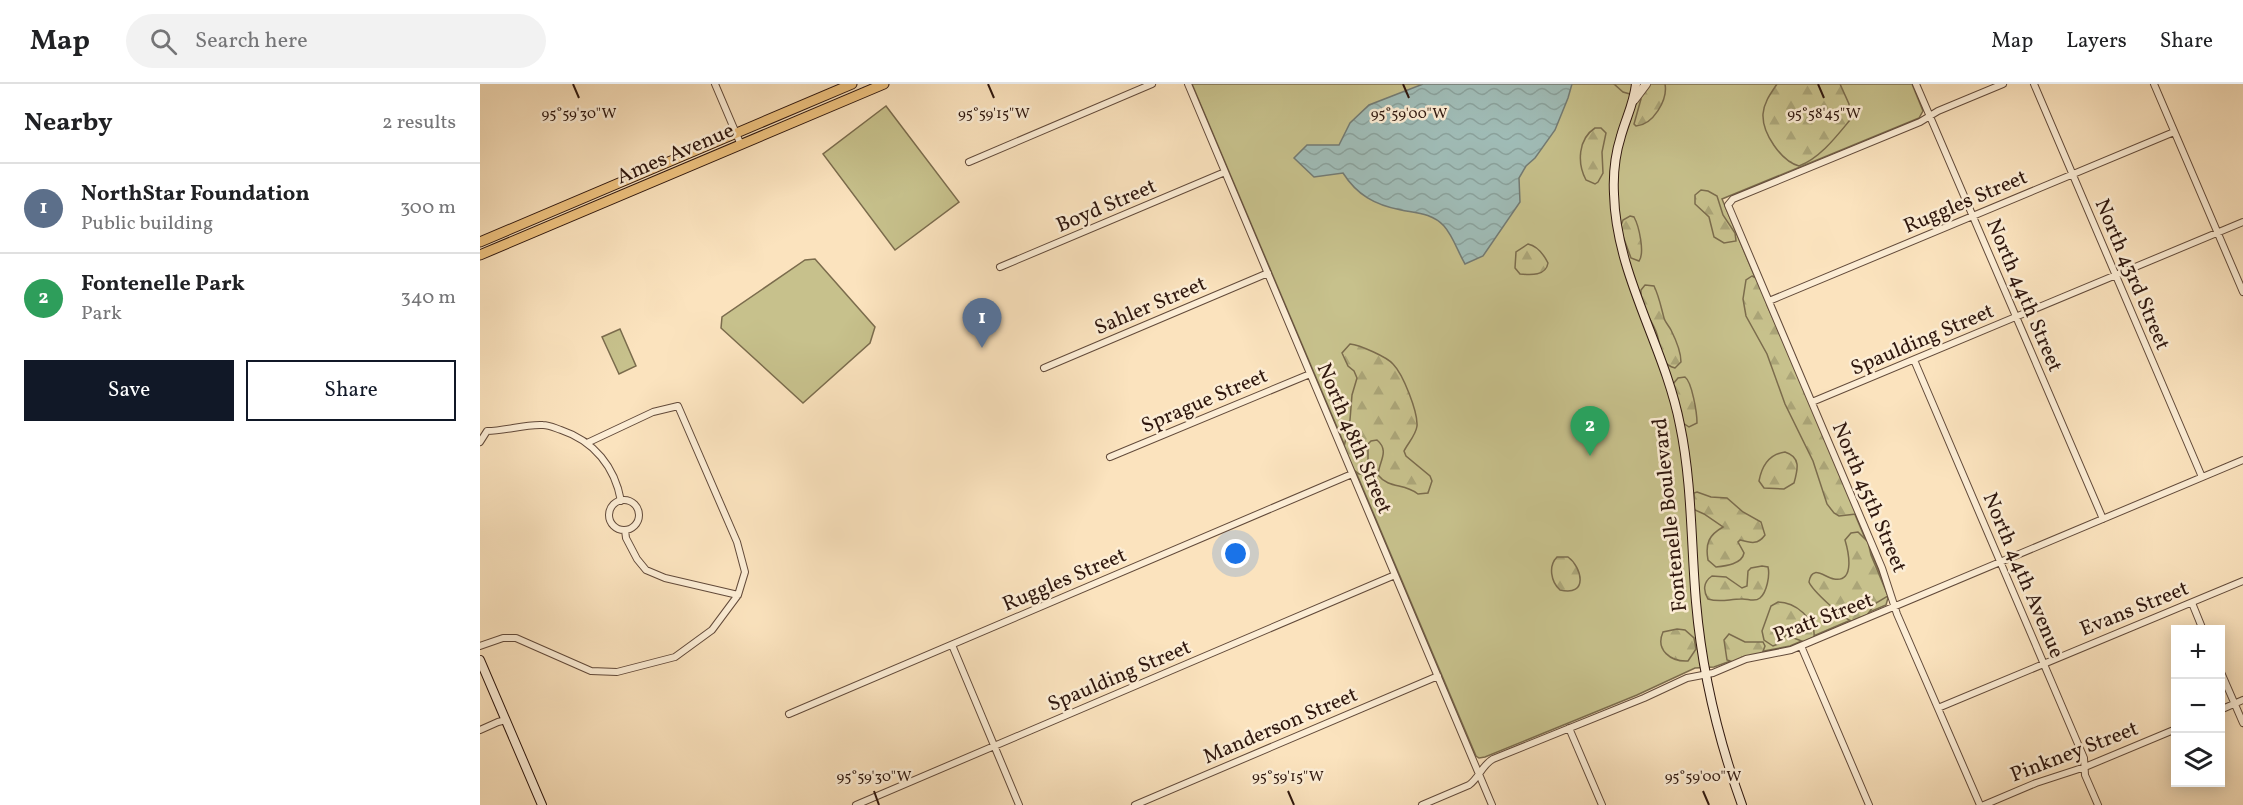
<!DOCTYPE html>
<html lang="en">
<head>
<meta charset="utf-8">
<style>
	body { margin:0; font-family:Vollkorn,serif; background:#f2f2f2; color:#202124 }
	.controls { position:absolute; right:18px; bottom:18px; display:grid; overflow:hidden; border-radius:0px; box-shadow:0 3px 15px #0003 }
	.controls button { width:54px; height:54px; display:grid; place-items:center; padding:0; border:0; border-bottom:2px solid #e0e0e0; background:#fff; color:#202124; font:30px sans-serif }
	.you { position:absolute; left:756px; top:470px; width:21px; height:21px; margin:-15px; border:4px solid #fff; border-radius:50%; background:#1a73e8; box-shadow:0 0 0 9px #1a73e833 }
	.badge { display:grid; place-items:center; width:39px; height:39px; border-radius:50%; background:#111827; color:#fff; font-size:20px; font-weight:700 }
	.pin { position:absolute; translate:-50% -50px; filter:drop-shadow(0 2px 3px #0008) }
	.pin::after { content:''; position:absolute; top:32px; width:21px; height:18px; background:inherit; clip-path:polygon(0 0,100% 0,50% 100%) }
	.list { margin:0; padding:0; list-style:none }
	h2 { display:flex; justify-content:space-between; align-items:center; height:78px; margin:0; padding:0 24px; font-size:26px }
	h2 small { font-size:20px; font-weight:400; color:#757577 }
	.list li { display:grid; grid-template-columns:39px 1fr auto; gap:18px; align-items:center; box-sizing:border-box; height:90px; padding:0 24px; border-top:2px solid #e0e0e0 }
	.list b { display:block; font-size:22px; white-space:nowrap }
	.list p { margin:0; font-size:20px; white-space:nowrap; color:#757577 }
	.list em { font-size:20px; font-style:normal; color:#757577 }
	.actions { display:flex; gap:12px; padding:18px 24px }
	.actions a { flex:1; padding:14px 0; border:2px solid #111827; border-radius:0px; text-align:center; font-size:21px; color:#111827 }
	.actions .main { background:#111827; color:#fff }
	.icon { flex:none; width:33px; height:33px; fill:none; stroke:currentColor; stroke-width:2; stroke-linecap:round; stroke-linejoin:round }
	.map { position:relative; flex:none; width:1763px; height:721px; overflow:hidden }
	header { display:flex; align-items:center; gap:36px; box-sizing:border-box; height:84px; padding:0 30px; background:#fff; border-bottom:2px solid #e0e0e0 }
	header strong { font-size:28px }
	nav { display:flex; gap:33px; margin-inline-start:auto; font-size:21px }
	.search { width:420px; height:54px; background:#f2f2f2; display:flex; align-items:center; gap:15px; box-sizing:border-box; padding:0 21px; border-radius:33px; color:#757577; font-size:22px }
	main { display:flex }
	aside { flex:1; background:#fff }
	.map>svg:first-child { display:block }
	.green { fill:#c7c18c; stroke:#7b6c4d; stroke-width:1.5 }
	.forest { fill:url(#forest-firs); stroke:#7b6c4d; stroke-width:1.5 }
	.water { fill:url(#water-waves); stroke:#737b74; stroke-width:1.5 }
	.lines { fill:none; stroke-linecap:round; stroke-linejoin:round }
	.minor-casing { stroke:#624a3a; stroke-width:8 }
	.tertiary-casing { stroke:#624a3a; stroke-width:10 }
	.secondary-casing { stroke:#2f170e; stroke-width:10 }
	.primary-casing { stroke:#2f170e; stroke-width:11 }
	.minor { stroke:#fcedd5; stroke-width:6 }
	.tertiary { stroke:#fcedd5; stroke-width:8 }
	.secondary { stroke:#fcedd5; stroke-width:8 }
	.primary { stroke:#eec27f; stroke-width:9 }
	.ticks { fill:none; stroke:#2f170e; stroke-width:2 }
	.labels { text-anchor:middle; stroke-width:5; stroke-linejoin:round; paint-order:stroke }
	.street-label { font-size:21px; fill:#2f170e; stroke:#fcedd5 }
	.ticks-label { font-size:15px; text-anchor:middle; fill:#2f170e; stroke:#fcedd5; stroke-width:5; stroke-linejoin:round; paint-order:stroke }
</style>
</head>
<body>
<header>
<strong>Map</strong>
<div class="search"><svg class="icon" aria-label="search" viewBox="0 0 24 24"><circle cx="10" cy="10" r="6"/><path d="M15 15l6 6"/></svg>Search here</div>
<nav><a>Map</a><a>Layers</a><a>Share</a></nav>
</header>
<main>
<aside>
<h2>Nearby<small>2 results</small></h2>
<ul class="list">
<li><span class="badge" style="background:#5c6f8a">1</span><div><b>NorthStar Foundation</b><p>Public building</p></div><em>300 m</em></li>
<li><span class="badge" style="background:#2e9e5b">2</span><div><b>Fontenelle Park</b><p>Park</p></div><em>340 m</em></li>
</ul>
<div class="actions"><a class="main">Save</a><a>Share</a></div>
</aside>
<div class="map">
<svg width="1763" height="721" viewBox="0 0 1763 721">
	<defs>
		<pattern id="forest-firs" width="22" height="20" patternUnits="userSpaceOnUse" patternTransform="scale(1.5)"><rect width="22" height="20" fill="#c7c18c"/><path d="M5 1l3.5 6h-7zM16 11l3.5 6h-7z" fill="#aba578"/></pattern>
		<pattern id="water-waves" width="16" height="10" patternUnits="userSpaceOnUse" patternTransform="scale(1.5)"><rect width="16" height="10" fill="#a0bdb8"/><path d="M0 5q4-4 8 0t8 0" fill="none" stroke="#8aa29d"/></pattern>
	</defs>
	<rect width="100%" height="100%" fill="#fbe3be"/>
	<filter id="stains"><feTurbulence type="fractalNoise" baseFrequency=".00333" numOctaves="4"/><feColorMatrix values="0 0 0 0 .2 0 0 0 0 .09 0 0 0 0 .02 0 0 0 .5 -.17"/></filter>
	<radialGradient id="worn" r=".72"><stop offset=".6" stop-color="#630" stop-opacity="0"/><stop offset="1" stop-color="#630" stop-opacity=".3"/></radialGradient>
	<path class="green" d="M712 0H1432L1443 27 1439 34 1242 115 1403 497 1408 514 1406 521 1310 562 1273 569 1234 583 1215 584 1157 611 1005 673 999 674 996 672Z
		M406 22 479 118 415 166 343 70Z
		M335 175 395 243 390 259 323 319 241 244 242 233 325 176Z
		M140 245 156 282 139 290 122 253Z"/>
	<path class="forest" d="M1134 0H1185C1188 16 1173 41 1156 42L1154 40 1161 15 1160 13 1143 8Z
		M1297 0H1360L1369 20 1370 36C1356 53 1340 74 1319 82 1301 77 1282 49 1283 30 1284 18 1291 9 1297 0Z
		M1115 44H1121L1126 49 1122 68 1123 89 1118 98 1115 100 1106 96C1097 79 1098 55 1115 44Z
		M1221 106 1228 107 1237 112 1243 131 1255 149 1256 157 1244 159 1234 153 1229 133 1215 120V111Z
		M1150 132 1154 133C1159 142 1165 169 1159 177L1151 174 1140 144 1143 136Z
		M1048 160C1057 162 1064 171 1068 179 1066 192 1051 191 1040 190L1035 184 1036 168Z
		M1272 192 1276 194 1285 211 1287 221 1370 406 1375 413 1379 427 1376 430 1359 432 1354 429 1347 420 1333 377 1305 320 1287 270 1266 232 1263 215 1266 196Z
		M1165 201 1174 202C1179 212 1181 223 1184 234 1185 238 1189 242 1191 246 1196 256 1201 267 1201 278L1195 284C1177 280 1182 258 1175 245 1169 231 1160 224 1161 206Z
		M870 260C880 261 907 273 913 280 923 290 938 328 937 342 936 351 928 359 924 367L926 372 950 392 952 397 948 409 938 410C924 399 909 405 898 391 899 377 910 367 897 356L891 357 888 360V380L883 390H879L874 386 864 363 870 336 872 311 877 294 874 287 868 282 862 269Z
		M1205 293C1212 298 1217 329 1217 339L1209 343 1203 339 1193 300 1198 294Z
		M1305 368C1321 373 1318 385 1314 399L1304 405 1284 404 1279 397C1282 381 1289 370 1305 368Z
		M1217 408 1231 413 1247 414 1263 428 1281 438 1285 451C1278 461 1271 459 1260 456L1258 458 1264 469C1262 480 1246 482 1236 483L1228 476C1225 459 1229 451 1243 443L1224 430 1215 426 1213 421 1214 409Z
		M1378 448 1388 458 1391 471 1408 512 1396 519 1387 531 1372 537C1363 535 1332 506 1329 498 1332 480 1344 493 1354 495 1376 499 1368 466 1365 456L1371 449Z
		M1077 473H1088C1102 483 1109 513 1080 506 1071 498 1068 482 1077 473Z
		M1282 482 1288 483C1290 491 1287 508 1280 514 1274 519 1267 514 1261 515 1249 515 1240 519 1228 515 1223 507 1223 498 1232 492L1246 493 1262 504 1267 502 1268 487 1271 484Z
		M1298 518C1315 518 1336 535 1334 553L1324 558 1306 551 1298 560 1293 562 1284 556 1282 547 1291 522Z
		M1197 545 1205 546 1214 554 1216 565 1208 577C1191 578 1175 566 1183 548Z
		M1249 550 1265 558H1283L1285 562 1282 570 1253 578 1247 576 1244 556Z"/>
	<path class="water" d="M943 0H1092L1088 14 1075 46 1055 74 1046 82 1039 94 1040 118 1003 172 985 180C978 168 973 152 964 142 952 129 936 129 921 126 895 121 877 111 863 89L834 93 814 74 827 61H859L870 39 889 21Z"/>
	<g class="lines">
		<defs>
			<path id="minor" d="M235 0 261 61
				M708 0 1012 721
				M1436 0 1623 435
				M1554 0 1722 393
				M1674 0 1763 208
				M489 78 672 0
				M520 183 745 88
				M1289 217 1694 48
				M1434 276 1604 674 1605 691 1618 721
				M564 284 788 189
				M1332 318 1763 138
				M0 358 7 347C26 347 44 340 63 341 69 341 75 344 81 346 114 357 135 383 141 417
				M630 373 830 290
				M129 431a15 15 0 1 1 30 0a15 15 0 1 1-30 0Z
				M145 446 146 454 157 475 166 486 185 494 258 511
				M1712 519 1723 546
				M472 561 539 721
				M0 562 23 554H36L111 587 137 588 195 573 232 546 258 511 265 488 257 458 198 322 173 328 107 359
				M1321 562 1389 721
				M1740 586 1763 639
				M1458 624 1763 497
				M1740 626 1763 616
				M309 630 872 390
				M1089 644 1122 721
				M0 646 18 638 26 636
				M376 721 915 491
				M655 721 958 592
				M942 721 989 701C999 694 1002 681 1013 675L1164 614 1207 594 1233 589 1266 575 1311 566 1763 376
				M1500 721 1417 530 1402 484 1248 121 1253 115 1440 38 1458 27 1523 0
				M1504 721 1556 699 1605 683 1696 645"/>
			<path id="tertiary" d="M1154 16 1166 0"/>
			<path id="secondary" d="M1156 0C1154 19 1146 34 1141 52 1135 71 1133 91 1134 110 1136 191 1185 263 1200 341 1212 398 1211 460 1216 518 1222 588 1238 655 1262 721
				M0 576 62 721"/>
			<path id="primary" d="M0 158 372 0
				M0 171 404 0"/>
		</defs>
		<use href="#minor" class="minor-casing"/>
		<use href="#tertiary" class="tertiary-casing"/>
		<use href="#secondary" class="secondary-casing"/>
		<use href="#primary" class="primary-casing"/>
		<use href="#minor" class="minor"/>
		<use href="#tertiary" class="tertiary"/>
		<use href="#secondary" class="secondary"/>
		<use href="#primary" class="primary"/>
	</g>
	<path class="ticks" d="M93 0 99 14M508 0 514 14M923 0 929 14M1338 0 1344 14M394 707 399 721M808 707 814 721M1223 707 1229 721"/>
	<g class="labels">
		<g class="street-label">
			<text transform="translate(195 69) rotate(-23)" y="7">Ames Avenue</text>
			<text transform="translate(1485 117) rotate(-23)" y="7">Ruggles Street</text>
			<text transform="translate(626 121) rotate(-23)" y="7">Boyd Street</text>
			<text transform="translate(1653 190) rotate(67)" y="7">North 43rd Street</text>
			<text transform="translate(1545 211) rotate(67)" y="7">North 44th Street</text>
			<text transform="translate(670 221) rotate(-23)" y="7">Sahler Street</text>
			<text transform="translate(1442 255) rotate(-23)" y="7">Spaulding Street</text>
			<text transform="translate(724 316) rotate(-23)" y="7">Sprague Street</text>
			<text transform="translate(875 354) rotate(67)" y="7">North 48th Street</text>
			<text transform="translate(1390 413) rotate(67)" y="7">North 45th Street</text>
			<text transform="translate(1189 431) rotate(-96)" y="7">Fontenelle Boulevard</text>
			<text transform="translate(1544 491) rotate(67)" y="7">North 44th Avenue</text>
			<text transform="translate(584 495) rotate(-23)" y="7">Ruggles Street</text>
			<text transform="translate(1654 524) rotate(-22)" y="7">Evans Street</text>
			<text transform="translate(1343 533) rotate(-21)" y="7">Pratt Street</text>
			<text transform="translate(639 591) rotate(-23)" y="7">Spaulding Street</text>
			<text transform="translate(800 641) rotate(-23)" y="7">Manderson Street</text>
			<text transform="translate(1594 667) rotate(-21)" y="7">Pinkney Street</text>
		</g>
	</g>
	<g class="ticks-label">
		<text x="99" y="34">95°59'30"W</text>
		<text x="514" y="34">95°59'15"W</text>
		<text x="929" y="34">95°59'00"W</text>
		<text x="1344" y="34">95°58'45"W</text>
		<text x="394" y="697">95°59'30"W</text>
		<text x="808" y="697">95°59'15"W</text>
		<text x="1223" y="697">95°59'00"W</text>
	</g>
	<rect width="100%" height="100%" filter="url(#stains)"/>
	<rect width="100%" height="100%" fill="url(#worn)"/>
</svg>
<div class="controls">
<button>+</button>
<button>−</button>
<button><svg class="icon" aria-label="layers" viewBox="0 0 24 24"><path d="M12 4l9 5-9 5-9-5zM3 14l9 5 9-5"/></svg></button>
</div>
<div class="you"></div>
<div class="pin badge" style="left:502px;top:264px;background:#5c6f8a">1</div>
<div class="pin badge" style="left:1110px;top:372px;background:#2e9e5b">2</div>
</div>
</main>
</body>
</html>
